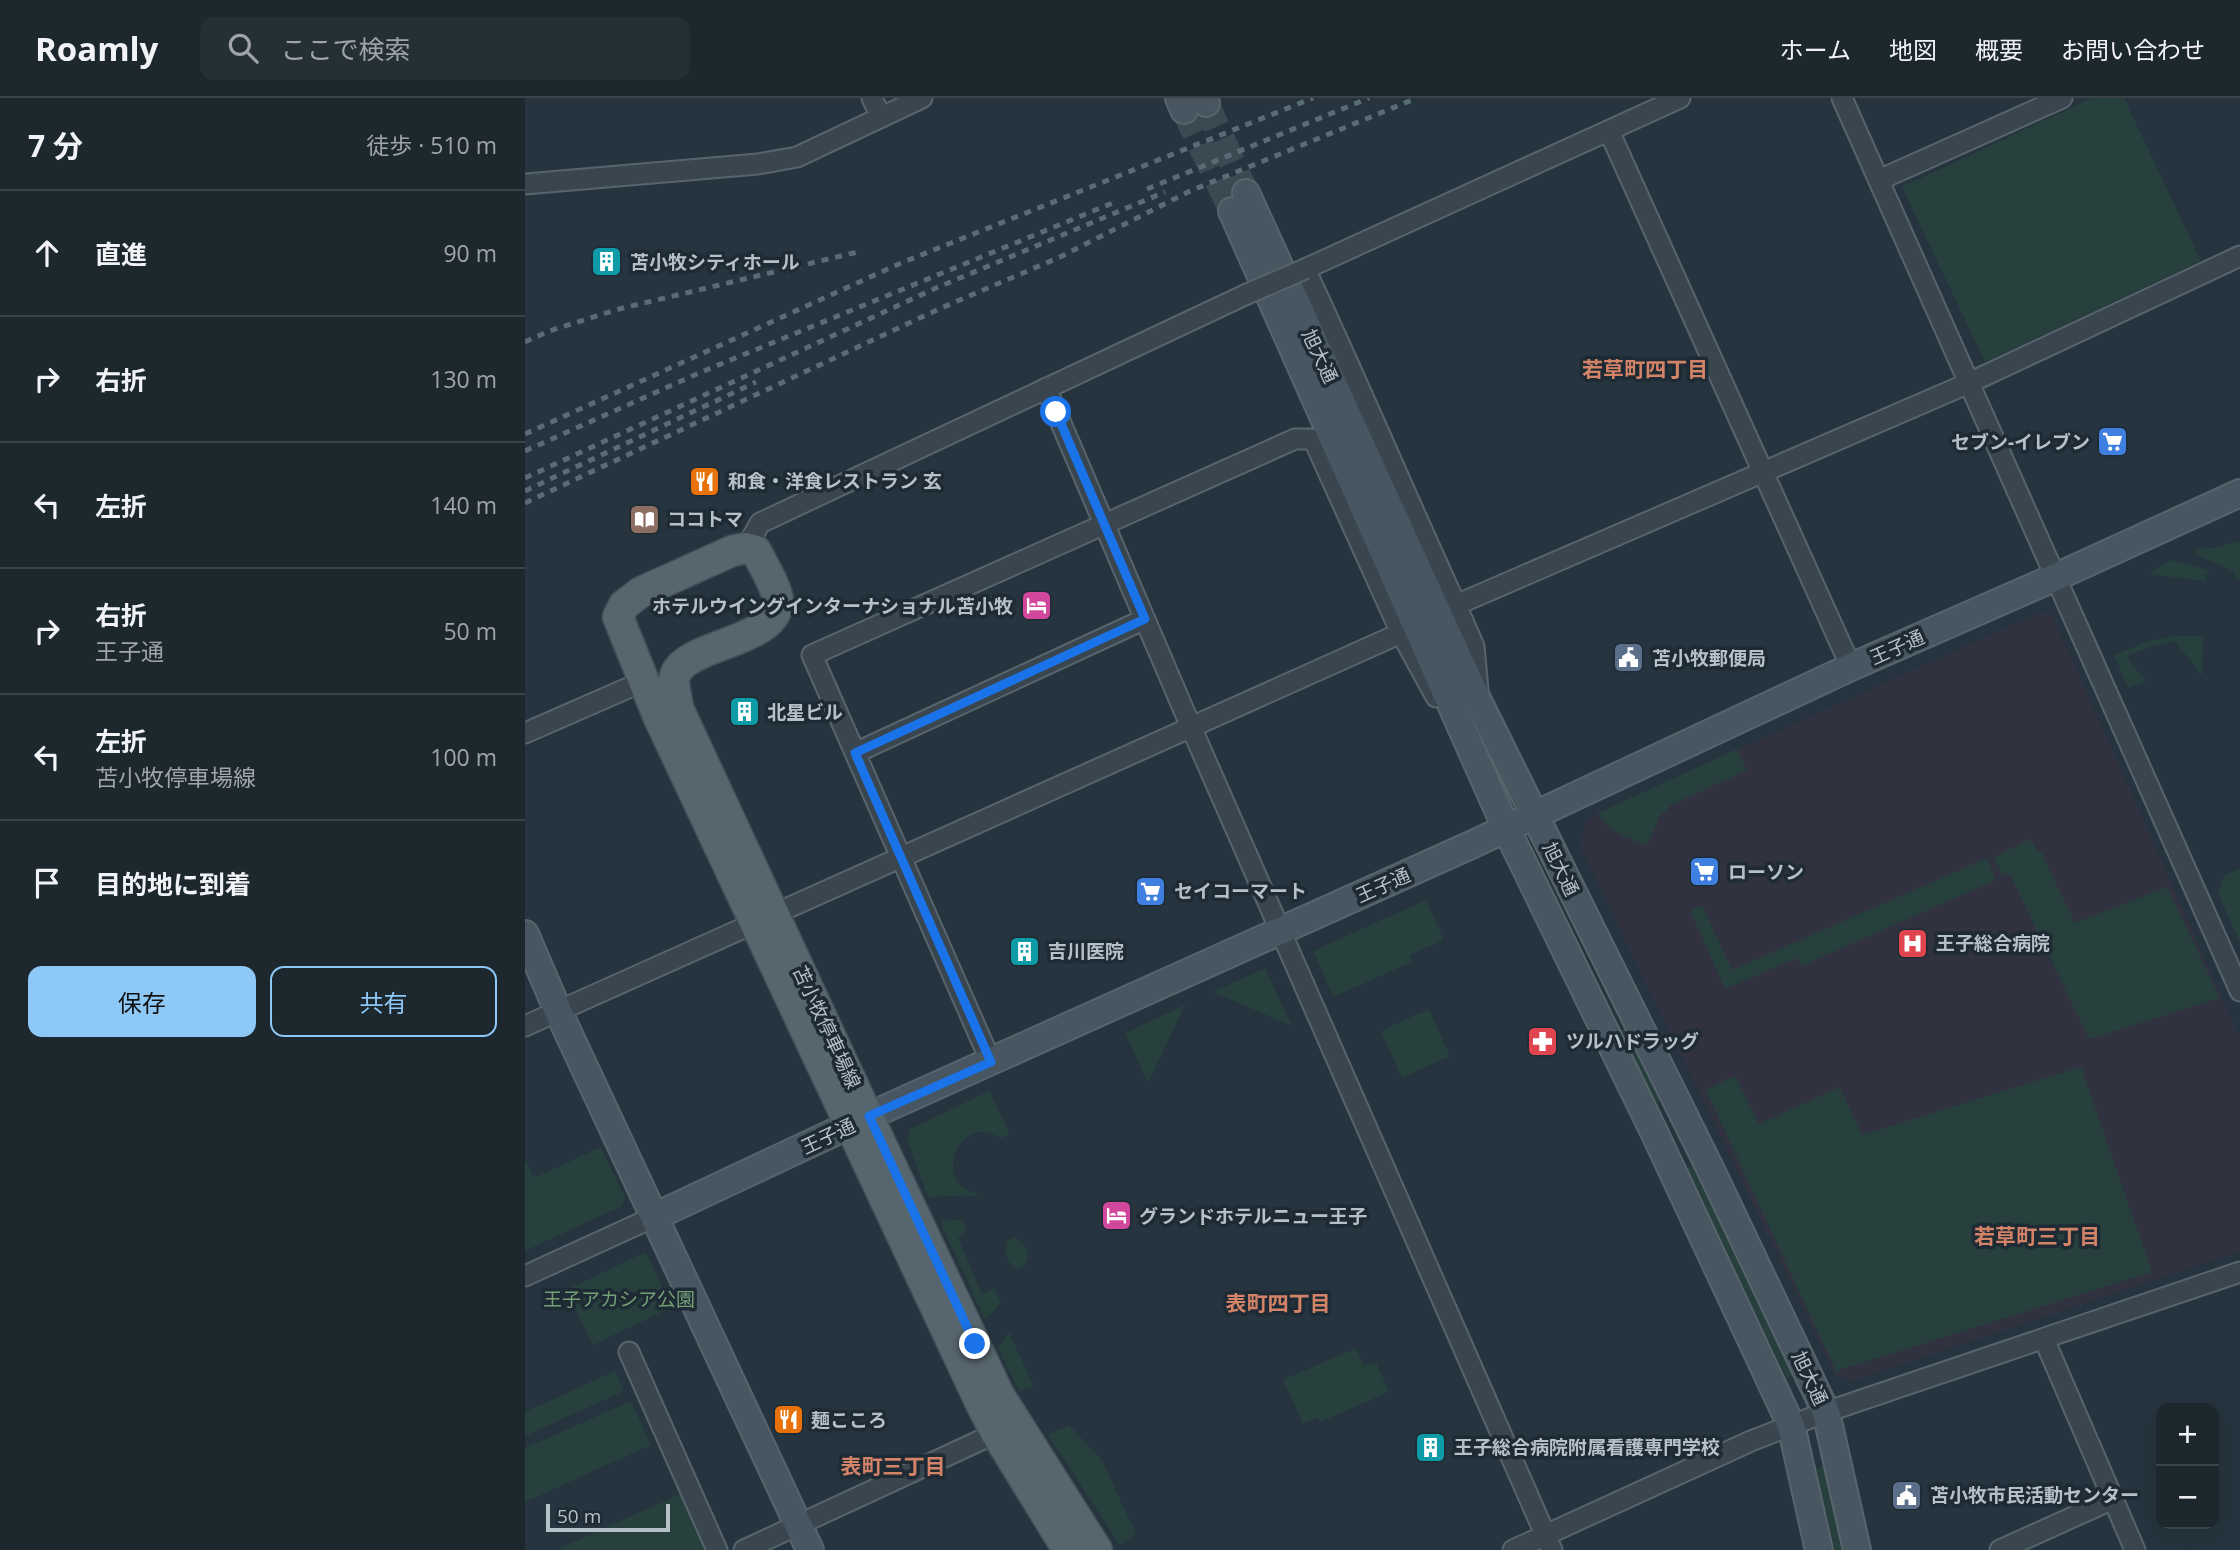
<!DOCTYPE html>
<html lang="ja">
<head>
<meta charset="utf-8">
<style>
	body { margin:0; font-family:"Open Sans","Noto Sans JP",sans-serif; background:#252f36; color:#f1f3f6 }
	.controls { position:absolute; right:21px; bottom:21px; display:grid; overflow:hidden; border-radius:14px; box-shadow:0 7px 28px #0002 }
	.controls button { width:63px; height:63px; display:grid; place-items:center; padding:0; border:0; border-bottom:2px solid #3a444a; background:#1c272e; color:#f1f3f6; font:35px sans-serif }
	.scale { position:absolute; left:21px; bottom:18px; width:124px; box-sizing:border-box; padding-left:7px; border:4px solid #b5c1c9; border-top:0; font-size:19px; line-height:24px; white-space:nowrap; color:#b5c1c9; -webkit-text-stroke:5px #1e2b34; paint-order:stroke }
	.stop { position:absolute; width:21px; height:21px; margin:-16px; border:5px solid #1a73e8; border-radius:50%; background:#fff }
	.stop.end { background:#1a73e8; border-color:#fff; box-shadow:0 2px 7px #0008 }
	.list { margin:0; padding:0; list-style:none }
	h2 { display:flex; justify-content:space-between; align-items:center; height:91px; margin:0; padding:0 28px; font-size:30px }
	h2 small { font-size:23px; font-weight:400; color:#a0a5aa }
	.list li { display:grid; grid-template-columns:46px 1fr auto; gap:21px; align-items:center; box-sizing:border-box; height:126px; padding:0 28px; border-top:2px solid #3a444a }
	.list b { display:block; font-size:26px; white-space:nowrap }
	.list p { margin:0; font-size:23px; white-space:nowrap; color:#a0a5aa }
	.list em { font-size:23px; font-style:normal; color:#a0a5aa }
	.actions { display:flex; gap:14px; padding:21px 28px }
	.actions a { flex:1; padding:16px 0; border:2px solid #8ec8f6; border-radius:14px; text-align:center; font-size:24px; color:#8ec8f6 }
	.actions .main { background:#8ec8f6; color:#111 }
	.icon { flex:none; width:38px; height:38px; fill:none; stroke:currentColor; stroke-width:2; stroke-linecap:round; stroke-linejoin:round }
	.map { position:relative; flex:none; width:1715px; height:1452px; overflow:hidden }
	header { display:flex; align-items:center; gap:42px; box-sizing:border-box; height:98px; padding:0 35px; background:#1c272e; border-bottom:2px solid #3a444a }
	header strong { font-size:33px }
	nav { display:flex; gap:38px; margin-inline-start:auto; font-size:24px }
	.search { width:490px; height:63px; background:#252f36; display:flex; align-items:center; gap:18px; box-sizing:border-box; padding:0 24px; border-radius:14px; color:#a0a5aa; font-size:26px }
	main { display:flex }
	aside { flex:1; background:#1c272e }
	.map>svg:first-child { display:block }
	.medical { fill:#313240 }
	.green { fill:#27403e }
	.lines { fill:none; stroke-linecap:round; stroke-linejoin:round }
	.secondary-tunnel { stroke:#3b4953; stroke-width:26; stroke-dasharray:26 13; stroke-linecap:butt }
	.street-casing { stroke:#57646c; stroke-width:23 }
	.secondary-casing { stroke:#57646c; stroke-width:30 }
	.primary-casing { stroke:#424f58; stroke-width:33 }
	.street { stroke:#39464f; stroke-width:19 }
	.secondary { stroke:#475661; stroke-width:26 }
	.primary { stroke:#57656e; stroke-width:30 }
	.rail { stroke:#5b6b75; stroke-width:5; stroke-dasharray:7 7; stroke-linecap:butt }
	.street-bridge-casing { stroke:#57646c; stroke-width:23; stroke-linecap:butt }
	.street-bridge { stroke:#39464f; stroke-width:19 }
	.route { stroke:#1a73e8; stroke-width:9 }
	.labels { text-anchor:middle; stroke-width:7; stroke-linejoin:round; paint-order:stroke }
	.poi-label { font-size:19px; font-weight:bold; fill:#b5c1c9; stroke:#1e2b34; text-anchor:start }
	.street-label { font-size:19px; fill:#b5c1c9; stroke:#1e2b34 }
	.park-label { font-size:19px; fill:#749f76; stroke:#1e2b34 }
	.neighbourhood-label { font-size:21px; font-weight:bold; fill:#d38367; stroke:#1e2b34 }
</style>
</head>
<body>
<header>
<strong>Roamly</strong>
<div class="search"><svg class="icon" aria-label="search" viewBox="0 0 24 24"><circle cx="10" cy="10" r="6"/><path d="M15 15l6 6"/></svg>ここで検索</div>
<nav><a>ホーム</a><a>地図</a><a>概要</a><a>お問い合わせ</a></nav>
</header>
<main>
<aside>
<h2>7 分<small>徒歩 · 510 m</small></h2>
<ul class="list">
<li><svg class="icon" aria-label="ahead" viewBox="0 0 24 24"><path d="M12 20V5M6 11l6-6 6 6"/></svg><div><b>直進</b></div><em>90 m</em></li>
<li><svg class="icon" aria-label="right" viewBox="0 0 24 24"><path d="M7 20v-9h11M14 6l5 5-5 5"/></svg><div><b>右折</b></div><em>130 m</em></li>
<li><svg class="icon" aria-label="left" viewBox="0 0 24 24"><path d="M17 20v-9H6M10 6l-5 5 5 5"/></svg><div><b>左折</b></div><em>140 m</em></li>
<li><svg class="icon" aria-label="right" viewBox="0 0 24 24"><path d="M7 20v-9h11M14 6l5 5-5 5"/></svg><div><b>右折</b><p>王子通</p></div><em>50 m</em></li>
<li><svg class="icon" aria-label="left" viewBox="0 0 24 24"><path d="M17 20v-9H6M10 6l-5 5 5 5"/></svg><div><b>左折</b><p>苫小牧停車場線</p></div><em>100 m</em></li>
<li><svg class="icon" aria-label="arrive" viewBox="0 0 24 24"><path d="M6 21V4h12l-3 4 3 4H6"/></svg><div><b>目的地に到着</b></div></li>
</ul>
<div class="actions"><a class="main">保存</a><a>共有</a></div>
</aside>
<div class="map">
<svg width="1715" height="1452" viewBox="0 0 1715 1452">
	<rect width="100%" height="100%" fill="#25343e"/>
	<path class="medical" d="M1521 514 1528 518 1715 940V1154L1327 1284 1311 1278 1056 751V741L1061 723 1073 715 1511 516Z"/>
	<path class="green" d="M1567 0H1599L1676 163 1460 264 1377 89Z
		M1715 443V482L1709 480 1710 474 1670 456 1671 451 1687 450Z
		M1645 462 1684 472 1679 483 1624 476Z
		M1649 538H1678L1677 578 1650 543 1624 549 1601 558 1621 583 1603 590 1589 557 1621 544Z
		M1212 651 1222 672 1146 707 1135 718 1122 747C1102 739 1084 736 1073 715Z
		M1506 741 1513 754H1516L1550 825 1642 789 1695 900 1564 941 1485 776 1478 778 1469 759Z
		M1462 760 1471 782 1276 868 1272 860 1200 891 1165 812 1177 807 1207 872Z
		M1715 770V845L1693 795 1699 778Z
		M901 802 919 842 884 857 887 864 808 899 788 853Z
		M740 870 767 928 688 894Z
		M660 907 623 985 600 935Z
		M904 911 925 958 877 980 856 933Z
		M1100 930 1136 1003 1128 1007 1093 934Z
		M1556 969 1627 1174 1311 1273 1181 992 1210 978 1234 1026 1315 989 1337 1037Z
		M464 993 485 1036 476 1040C470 1037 461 1033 454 1034 430 1039 419 1072 437 1088 443 1094 451 1095 458 1097L403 1099 382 1042 385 1031Z
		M76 1049 100 1100 97 1108 0 1153V1062L9 1080Z
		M1167 1068 1269 1277 1262 1280 1160 1071Z
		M438 1121 442 1133 433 1140 457 1196 469 1190 476 1205 460 1222 415 1123Z
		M489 1139C504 1145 509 1163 494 1171 481 1167 479 1155 482 1143Z
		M121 1154 147 1209 68 1247 41 1192Z
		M484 1234 509 1289 494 1293 473 1250Z
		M831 1250 839 1268 851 1264 864 1294 795 1324 792 1319 778 1326 758 1282Z
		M90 1273 99 1293 0 1338V1314Z
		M106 1303 126 1347 0 1404V1350Z
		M544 1327 577 1362 611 1436 595 1447 523 1337Z
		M1300 1367 1320 1452H1310L1291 1370Z
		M162 1393 189 1452H31Z"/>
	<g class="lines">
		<path class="secondary-tunnel" d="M681 5 721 95
			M659 12 707 113"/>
		<defs>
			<path id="street" d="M347 0 356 19
				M1317 0 1715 893
				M1084 33 1326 569
				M1354 82 1537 0
				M0 86 233 66 272 59 397 0
				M521 290 666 629 1027 1452
				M221 450 235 425 248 419 722 196
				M931 507C880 396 832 282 780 171L1155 0
				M953 592 949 548 931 507 1444 285 1715 158
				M0 635 119 583
				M330 655 620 521
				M0 928 876 535
				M466 964 287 557 770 341H786L791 347 876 535 911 599
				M0 1178 131 1118
				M1519 1241 1610 1452
				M104 1254 192 1452
				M219 1452 482 1330
				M988 1452 1226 1343 1301 1314 1715 1174
				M1475 1452 1588 1401"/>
			<path id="secondary" d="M654 0 659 12
				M678 0 681 5
				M721 95 953 603 1183 1066 1301 1314 1332 1452
				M707 113 981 730 1130 1036 1266 1327 1294 1452
				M0 836 33 913 285 1452
				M131 1118 344 1018 946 747 1326 569 1531 479 1715 395"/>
			<path id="primary" d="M543 1452 471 1335 457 1308 133 618 93 519 99 507 116 494 207 453 221 450 231 453C237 465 252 490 253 502 254 548 151 544 149 583 149 591 152 601 153 610L323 976 474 1297 572 1452"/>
		</defs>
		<use href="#street" class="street-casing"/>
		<use href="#secondary" class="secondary-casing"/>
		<use href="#primary" class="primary-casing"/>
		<use href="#street" class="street"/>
		<use href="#secondary" class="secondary"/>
		<use href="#primary" class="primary"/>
		<path class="rail" d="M622 91 844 0
			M0 244 24 233 94 211 337 153
			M0 336 376 165 788 0
			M0 353 174 275 590 104
			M0 380 411 190 640 94
			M0 393 231 284
			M0 405 414 211 535 159 665 93 892 0"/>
		<defs>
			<path id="street-bridge" d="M722 196 780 171"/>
		</defs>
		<use href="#street-bridge" class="street-bridge-casing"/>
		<use href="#street-bridge" class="street-bridge"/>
	</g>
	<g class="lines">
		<path class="route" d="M450 1246 344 1018 466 964 330 655 620 521 531 314"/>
	</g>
	<defs>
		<symbol id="building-square" viewBox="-11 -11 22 22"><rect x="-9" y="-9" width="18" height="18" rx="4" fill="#0f9aa8" stroke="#1e2b34"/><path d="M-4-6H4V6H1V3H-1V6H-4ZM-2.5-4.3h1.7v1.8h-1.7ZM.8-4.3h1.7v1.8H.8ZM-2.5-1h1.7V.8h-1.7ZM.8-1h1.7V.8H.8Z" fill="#fff"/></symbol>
		<symbol id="supermarket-square" viewBox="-11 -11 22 22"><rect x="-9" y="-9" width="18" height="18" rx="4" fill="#3f7fe0" stroke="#1e2b34"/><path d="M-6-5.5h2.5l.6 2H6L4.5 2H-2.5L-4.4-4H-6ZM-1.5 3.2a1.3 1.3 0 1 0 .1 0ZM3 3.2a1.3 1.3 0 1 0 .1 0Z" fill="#fff"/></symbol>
		<symbol id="restaurant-square" viewBox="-11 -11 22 22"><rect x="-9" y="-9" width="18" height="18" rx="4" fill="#e8710a" stroke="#1e2b34"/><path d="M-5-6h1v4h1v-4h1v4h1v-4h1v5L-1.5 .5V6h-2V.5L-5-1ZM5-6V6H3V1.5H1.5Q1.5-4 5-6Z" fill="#fff"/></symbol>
		<symbol id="library-square" viewBox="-11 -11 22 22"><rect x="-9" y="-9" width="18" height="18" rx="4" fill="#8d6e63" stroke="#1e2b34"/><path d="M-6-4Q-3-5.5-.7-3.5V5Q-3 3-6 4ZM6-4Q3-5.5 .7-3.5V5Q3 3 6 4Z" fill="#fff"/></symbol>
		<symbol id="hotel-square" viewBox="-11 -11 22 22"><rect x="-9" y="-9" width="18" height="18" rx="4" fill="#d1479c" stroke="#1e2b34"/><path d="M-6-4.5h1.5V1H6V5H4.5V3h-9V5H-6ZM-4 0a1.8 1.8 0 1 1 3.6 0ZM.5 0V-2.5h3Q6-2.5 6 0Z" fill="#fff"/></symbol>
		<symbol id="civic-square" viewBox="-11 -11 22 22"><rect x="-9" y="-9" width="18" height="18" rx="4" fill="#5c6f8a" stroke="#1e2b34"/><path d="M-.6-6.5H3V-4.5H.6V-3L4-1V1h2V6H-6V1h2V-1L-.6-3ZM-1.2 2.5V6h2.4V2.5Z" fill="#fff"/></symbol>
		<symbol id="hospital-square" viewBox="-11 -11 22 22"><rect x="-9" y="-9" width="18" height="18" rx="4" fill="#e0444e" stroke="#1e2b34"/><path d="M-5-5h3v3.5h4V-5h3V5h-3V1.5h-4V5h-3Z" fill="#fff"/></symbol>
		<symbol id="pharmacy-square" viewBox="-11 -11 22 22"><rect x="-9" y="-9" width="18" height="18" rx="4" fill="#e0444e" stroke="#1e2b34"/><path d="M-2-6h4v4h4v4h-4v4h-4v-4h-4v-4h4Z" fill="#fff"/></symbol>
	</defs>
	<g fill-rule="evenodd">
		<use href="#building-square" x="64" y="146" width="35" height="35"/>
		<use href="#supermarket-square" x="1570" y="326" width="35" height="35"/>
		<use href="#restaurant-square" x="162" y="366" width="35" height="35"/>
		<use href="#library-square" x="102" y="404" width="35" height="35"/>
		<use href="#hotel-square" x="494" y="490" width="35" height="35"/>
		<use href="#civic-square" x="1086" y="542" width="35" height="35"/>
		<use href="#building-square" x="202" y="596" width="35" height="35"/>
		<use href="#supermarket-square" x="1162" y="756" width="35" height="35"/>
		<use href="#supermarket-square" x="608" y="776" width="35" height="35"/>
		<use href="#hospital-square" x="1370" y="828" width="35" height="35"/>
		<use href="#building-square" x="482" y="836" width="35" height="35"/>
		<use href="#pharmacy-square" x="1000" y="926" width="35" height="35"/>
		<use href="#hotel-square" x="574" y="1100" width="35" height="35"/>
		<use href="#restaurant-square" x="246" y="1304" width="35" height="35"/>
		<use href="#building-square" x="888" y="1332" width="35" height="35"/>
		<use href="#civic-square" x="1364" y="1380" width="35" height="35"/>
	</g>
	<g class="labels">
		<g class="poi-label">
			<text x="105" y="171">苫小牧シティホール</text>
			<text x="1565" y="351" text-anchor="end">セブン-イレブン</text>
			<text x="203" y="390">和食・洋食レストラン 玄</text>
			<text x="142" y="428">ココトマ</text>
			<text x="488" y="515" text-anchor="end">ホテルウイングインターナショナル苫小牧</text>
			<text x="1127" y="567">苫小牧郵便局</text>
			<text x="242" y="621">北星ビル</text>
			<text x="1203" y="781">ローソン</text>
			<text x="649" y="800">セイコーマート</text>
			<text x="1411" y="852">王子総合病院</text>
			<text x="523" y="860">吉川医院</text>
			<text x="1041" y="950">ツルハドラッグ</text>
			<text x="614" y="1125">グランドホテルニュー王子</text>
			<text x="286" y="1329">麺こころ</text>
			<text x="929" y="1356">王子総合病院附属看護専門学校</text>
			<text x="1405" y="1404">苫小牧市民活動センター</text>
		</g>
		<g class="street-label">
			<text transform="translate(795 258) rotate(65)" y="7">旭大通</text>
			<text transform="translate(1372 549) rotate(-24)" y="7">王子通</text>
			<text transform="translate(1036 771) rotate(64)" y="7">旭大通</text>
			<text transform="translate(858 787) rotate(-24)" y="7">王子通</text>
			<text transform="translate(302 929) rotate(65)" y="7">苫小牧停車場線</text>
			<text transform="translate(303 1038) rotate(-25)" y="7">王子通</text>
			<text transform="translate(1285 1280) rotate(65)" y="7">旭大通</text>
		</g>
		<g class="park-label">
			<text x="94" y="1208">王子アカシア公園</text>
		</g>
		<g class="neighbourhood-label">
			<text x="1120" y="279">若草町四丁目</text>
			<text x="1512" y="1146">若草町三丁目</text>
			<text x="753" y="1213">表町四丁目</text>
			<text x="368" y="1376">表町三丁目</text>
		</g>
	</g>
</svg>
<div class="controls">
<button>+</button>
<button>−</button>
</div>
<div class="scale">50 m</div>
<div class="stop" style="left:531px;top:314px"></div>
<div class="stop end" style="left:450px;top:1246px"></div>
</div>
</main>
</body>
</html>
